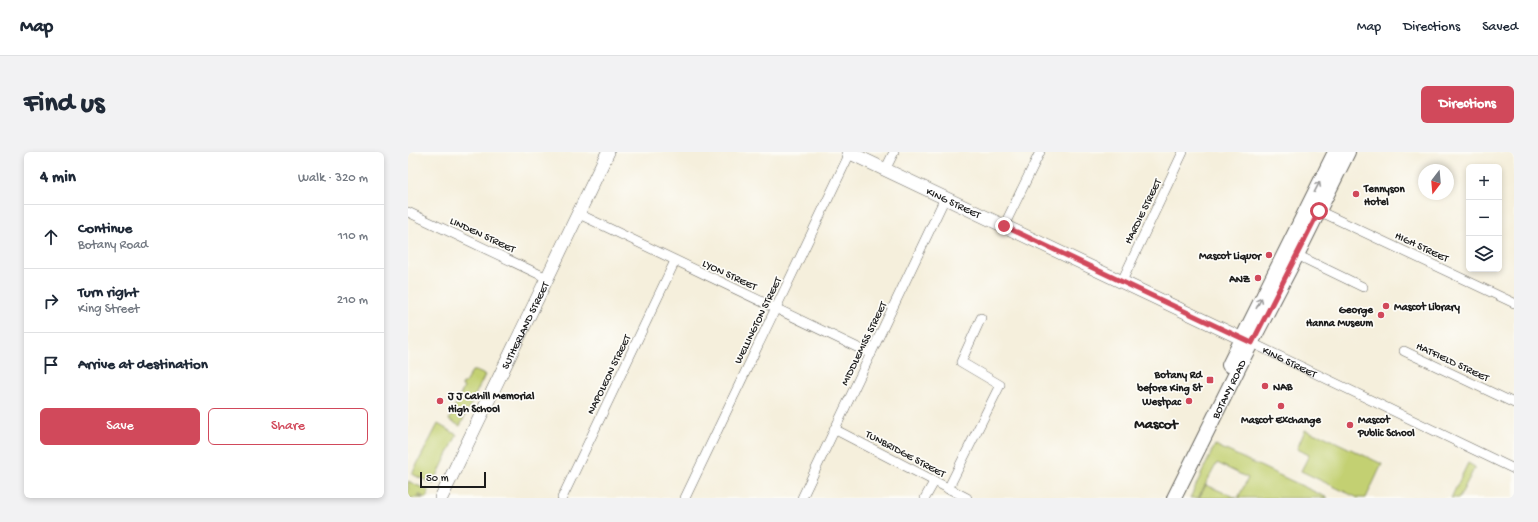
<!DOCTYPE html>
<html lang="en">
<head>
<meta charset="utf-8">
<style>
	body { margin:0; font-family:"Gochi Hand",sans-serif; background:#f2f2f3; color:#1f2937 }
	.controls { position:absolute; right:12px; top:12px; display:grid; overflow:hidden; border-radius:6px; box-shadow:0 2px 6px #0003 }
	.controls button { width:36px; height:36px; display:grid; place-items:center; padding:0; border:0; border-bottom:1px solid #e0e1e3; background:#fff; color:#1f2937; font:20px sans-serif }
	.compass { position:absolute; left:1010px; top:12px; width:36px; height:36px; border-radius:50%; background:#fff; box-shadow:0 2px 6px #0003; rotate:196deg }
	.scale { position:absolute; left:12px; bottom:10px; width:66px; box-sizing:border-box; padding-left:4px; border:2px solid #1c1c1c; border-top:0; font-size:11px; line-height:14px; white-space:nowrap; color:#1c1c1c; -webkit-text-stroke:3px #fdfcf7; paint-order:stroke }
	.stop { position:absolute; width:12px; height:12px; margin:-9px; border:3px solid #d1495b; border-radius:50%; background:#fff }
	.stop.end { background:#d1495b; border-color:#fff; box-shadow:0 1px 4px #0008 }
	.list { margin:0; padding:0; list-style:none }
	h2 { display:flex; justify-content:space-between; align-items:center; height:52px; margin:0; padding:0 16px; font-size:17px }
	h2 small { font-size:13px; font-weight:400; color:#747a83 }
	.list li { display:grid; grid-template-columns:26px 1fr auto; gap:12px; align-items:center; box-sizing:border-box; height:64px; padding:0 16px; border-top:1px solid #e0e1e3 }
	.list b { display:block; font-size:15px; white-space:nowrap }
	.list p { margin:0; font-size:13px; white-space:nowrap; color:#747a83 }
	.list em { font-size:13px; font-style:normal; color:#747a83 }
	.actions { display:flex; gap:8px; padding:12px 16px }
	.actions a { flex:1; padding:9px 0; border:1px solid #d1495b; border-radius:6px; text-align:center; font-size:14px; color:#d1495b }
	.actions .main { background:#d1495b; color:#fff }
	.icon { flex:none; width:22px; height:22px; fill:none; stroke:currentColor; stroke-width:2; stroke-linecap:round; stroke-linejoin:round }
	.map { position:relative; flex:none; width:1106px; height:346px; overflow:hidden; border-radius:6px }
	header { display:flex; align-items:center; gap:24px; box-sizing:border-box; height:56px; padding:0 20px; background:#fff; border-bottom:1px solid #e0e1e3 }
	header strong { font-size:19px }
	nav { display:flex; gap:22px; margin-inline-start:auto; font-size:14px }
	.intro { display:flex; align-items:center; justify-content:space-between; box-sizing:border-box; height:96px; padding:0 24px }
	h1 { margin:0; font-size:28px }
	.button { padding:10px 18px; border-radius:6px; background:#d1495b; color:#fff; font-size:14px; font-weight:700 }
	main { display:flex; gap:24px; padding:0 24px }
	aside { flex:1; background:#fff; border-radius:6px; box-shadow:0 2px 6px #0003 }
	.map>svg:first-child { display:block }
	.green { fill:#c3d072; stroke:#707647 }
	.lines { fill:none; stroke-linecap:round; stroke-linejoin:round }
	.street-casing { stroke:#68665f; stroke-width:10 }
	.secondary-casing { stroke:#68665f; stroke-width:14 }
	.primary-casing { stroke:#68665f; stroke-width:16 }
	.street { stroke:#fff; stroke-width:9 }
	.secondary { stroke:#fff; stroke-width:13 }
	.primary { stroke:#fff; stroke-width:14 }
	.oneway { stroke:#999 }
	.route { stroke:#d1495b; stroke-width:5 }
	.poi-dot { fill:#d1495b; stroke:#fdfcf7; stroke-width:1.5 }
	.labels { text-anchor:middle; stroke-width:3.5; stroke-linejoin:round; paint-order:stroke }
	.poi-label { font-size:11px; font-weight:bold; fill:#1c1c1c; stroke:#fdfcf7; text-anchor:start }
	.street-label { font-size:11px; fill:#1c1c1c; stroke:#fdfcf7 }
	.district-label { font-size:15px; font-weight:bold; fill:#1c1c1c; stroke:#fdfcf7 }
</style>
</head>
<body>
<header>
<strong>Map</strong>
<nav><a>Map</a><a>Directions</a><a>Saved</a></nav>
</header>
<div class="intro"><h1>Find us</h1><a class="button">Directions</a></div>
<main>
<aside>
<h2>4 min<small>Walk · 320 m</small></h2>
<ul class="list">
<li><svg class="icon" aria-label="ahead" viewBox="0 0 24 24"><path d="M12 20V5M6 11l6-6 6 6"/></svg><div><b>Continue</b><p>Botany Road</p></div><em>110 m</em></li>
<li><svg class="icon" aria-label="right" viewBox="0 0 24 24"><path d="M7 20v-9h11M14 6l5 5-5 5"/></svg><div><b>Turn right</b><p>King Street</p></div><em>210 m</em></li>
<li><svg class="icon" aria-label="arrive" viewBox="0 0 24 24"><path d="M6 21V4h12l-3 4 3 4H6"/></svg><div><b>Arrive at destination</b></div></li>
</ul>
<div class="actions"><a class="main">Save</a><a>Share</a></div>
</aside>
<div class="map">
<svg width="1106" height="346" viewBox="0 0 1106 346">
	<rect width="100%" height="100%" fill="#fdfcf7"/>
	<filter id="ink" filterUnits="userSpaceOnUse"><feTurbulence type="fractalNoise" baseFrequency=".025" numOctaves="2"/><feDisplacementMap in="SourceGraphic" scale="8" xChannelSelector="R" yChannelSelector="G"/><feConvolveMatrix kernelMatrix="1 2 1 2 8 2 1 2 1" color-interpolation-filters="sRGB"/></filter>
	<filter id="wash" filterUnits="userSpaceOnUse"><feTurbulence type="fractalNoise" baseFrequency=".012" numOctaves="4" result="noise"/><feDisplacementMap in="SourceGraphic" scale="16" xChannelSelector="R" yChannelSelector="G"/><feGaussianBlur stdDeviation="0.9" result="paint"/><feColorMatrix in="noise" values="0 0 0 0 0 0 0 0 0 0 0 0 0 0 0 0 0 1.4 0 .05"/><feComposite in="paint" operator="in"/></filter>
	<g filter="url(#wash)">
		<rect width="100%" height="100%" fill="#f5efdc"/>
		<path class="green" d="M64 219H68L77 223 52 274 41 268 56 235 54 234 55 231H57Z
			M30 272 49 283 25 332 4 322Z
			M897 278 910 283 911 282 974 312 958 346H950L893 319 901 303 889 297Z
			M807 293 920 346H830L840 326 809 311 790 346H782Z
			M1060 311 1067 315 1051 346H1043Z
			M0 329 21 339 18 346 10 342 9 343 15 346H0Z
			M798 333 829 346H791Z"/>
	</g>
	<g filter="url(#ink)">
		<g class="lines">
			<defs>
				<g id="street">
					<path d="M477 18 486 0"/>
					<path d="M911 59 1106 151"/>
					<path d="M0 60 139 126"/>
					<path d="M171 62 463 202"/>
					<path d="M596 74 632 0"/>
					<path d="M889 103 955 135"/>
					<path d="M714 129 775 0"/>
					<path id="s1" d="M844 191 1106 317"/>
					<path d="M996 199 1106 251"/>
					<path d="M426 277 559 346"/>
					<path d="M540 337 592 233 553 210 573 166"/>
					<path d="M154 346 267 109"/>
					<path d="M277 346 442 1"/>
					<path d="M394 346 537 46"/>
					<path d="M517 346 526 330"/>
				</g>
				<g id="secondary">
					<path id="s2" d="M440 0 843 191"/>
					<path id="s3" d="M33 346 200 0"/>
				</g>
				<g id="primary">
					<path d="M821 213 927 0"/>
					<path id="s4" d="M766 346 837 203 889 103 940 0"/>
				</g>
			</defs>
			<use href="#street" class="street-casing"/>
			<use href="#secondary" class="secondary-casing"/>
			<use href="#primary" class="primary-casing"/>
			<use href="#street" class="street"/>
			<use href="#secondary" class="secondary"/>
			<use href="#primary" class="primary"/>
		</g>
		<defs><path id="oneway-shaft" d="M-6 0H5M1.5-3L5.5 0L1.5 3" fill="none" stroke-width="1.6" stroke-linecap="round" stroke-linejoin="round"/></defs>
		<g class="oneway">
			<use href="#oneway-shaft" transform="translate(909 35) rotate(-63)"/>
			<use href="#oneway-shaft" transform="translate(851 151) rotate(-63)"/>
		</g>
	</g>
	<g class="lines" filter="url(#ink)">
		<path class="route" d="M596 74 844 191 911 59"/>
	</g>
	<g class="poi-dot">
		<circle cx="948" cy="42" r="4"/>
		<circle cx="861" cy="103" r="4"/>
		<circle cx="850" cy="126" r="4"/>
		<circle cx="978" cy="154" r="4"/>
		<circle cx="973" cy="163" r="4"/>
		<rect x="798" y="224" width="8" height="8" rx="2"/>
		<circle cx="857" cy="234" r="4"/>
		<circle cx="32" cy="249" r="4"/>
		<circle cx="781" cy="249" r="4"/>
		<circle cx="873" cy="254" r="4"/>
		<circle cx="942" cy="273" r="4"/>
	</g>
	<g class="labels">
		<g class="poi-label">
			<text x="956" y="40">Tennyson<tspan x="956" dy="13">Hotel</tspan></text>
			<text x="853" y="107" text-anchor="end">Mascot Liquor</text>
			<text x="842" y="130" text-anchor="end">ANZ</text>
			<text x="986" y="158">Mascot Library</text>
			<text x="965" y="161" text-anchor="end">George<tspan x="965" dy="13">Hanna Museum</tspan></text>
			<text x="794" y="226" text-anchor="end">Botany Rd<tspan x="794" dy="13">before King St</tspan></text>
			<text x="865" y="238">NAB</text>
			<text x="40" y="247">J J Cahill Memorial<tspan x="40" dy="13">High School</tspan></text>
			<text x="773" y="253" text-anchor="end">Westpac</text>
			<text x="873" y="271" text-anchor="middle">Mascot Exchange</text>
			<text x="950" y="271">Mascot<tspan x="950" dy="13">Public School</tspan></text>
		</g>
		<g class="street-label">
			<text dy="4" stroke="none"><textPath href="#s2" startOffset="117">KING STREET</textPath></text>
			<text transform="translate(734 59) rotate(-64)" y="4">HARDIE STREET</text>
			<text transform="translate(75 82) rotate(25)" y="4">LINDEN STREET</text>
			<text transform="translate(1014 94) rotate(25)" y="4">HIGH STREET</text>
			<text transform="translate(322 122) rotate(25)" y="4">LYON STREET</text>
			<text transform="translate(349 168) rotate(-64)" y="4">WELLINGTON STREET</text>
			<text dy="4" stroke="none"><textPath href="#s3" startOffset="192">SUTHERLAND STREET</textPath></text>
			<text transform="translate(455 191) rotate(-64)" y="4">MIDDLEMISS STREET</text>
			<text dy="4" stroke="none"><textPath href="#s1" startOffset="42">KING STREET</textPath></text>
			<text transform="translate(1045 209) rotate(25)" y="4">HATFIELD STREET</text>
			<text transform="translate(200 222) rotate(-64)" y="4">NAPOLEON STREET</text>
			<text dy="4" stroke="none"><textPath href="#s4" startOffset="122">BOTANY ROAD</textPath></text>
			<text transform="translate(498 301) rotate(28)" y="4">TUNBRIDGE STREET</text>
		</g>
		<g class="district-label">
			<text x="748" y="276">Mascot</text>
		</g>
	</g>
</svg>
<div class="controls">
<button>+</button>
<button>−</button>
<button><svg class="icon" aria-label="layers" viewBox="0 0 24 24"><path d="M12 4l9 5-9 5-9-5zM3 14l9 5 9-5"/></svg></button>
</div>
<svg class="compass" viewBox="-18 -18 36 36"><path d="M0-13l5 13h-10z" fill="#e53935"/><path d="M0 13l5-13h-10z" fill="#747a83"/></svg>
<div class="scale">50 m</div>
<div class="stop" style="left:911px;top:59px"></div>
<div class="stop end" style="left:596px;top:74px"></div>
</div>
</main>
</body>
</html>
